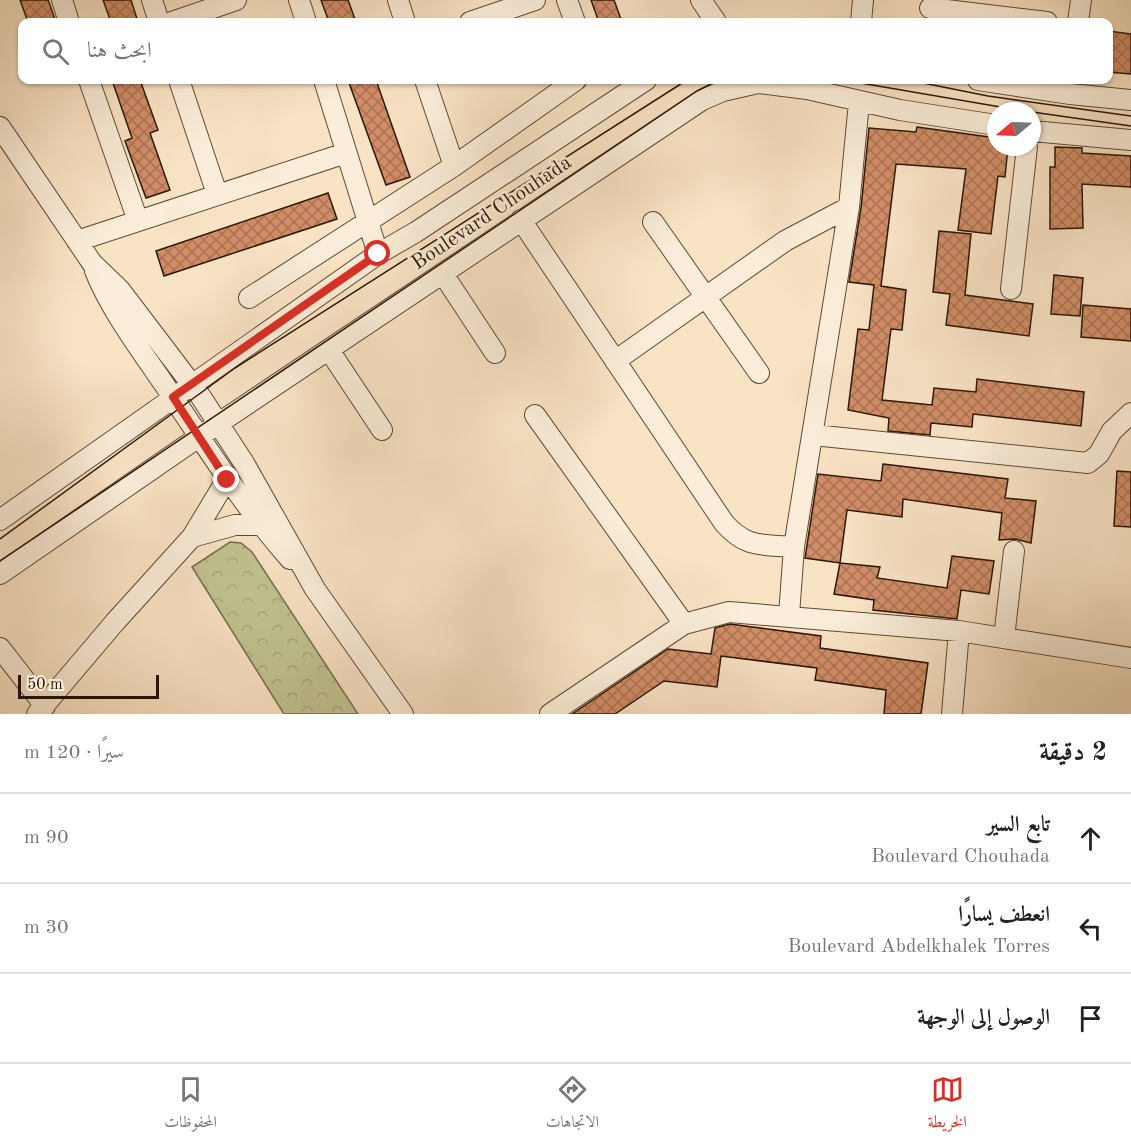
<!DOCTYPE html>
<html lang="ar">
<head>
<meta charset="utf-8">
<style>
	body { margin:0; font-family:"Old Standard TT",Amiri,serif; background:#f6f6f6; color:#222; direction:rtl }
	.compass { position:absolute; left:987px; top:102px; width:54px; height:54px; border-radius:50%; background:#fff; box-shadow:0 2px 4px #0004; rotate:251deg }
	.scale { position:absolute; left:18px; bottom:15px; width:141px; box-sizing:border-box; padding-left:6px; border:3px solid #2c1604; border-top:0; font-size:16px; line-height:21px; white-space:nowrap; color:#2c1604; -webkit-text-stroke:4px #fbedd9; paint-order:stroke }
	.stop { position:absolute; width:18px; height:18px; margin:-14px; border:4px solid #d93025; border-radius:50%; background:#fff }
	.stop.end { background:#d93025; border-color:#fff; box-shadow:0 2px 6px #0008 }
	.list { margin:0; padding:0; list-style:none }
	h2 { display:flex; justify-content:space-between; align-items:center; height:78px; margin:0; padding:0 24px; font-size:26px }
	h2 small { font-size:20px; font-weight:400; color:#767676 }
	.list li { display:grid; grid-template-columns:39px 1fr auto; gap:18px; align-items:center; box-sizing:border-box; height:90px; padding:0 24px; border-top:2px solid #e0e0e0 }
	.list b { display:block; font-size:22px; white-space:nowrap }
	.list p { margin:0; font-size:20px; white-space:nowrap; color:#767676 }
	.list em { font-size:20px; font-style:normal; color:#767676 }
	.icon { flex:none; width:33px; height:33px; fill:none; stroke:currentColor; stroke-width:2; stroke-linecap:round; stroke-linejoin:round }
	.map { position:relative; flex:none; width:1131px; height:714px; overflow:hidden; direction:ltr }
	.search { position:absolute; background:#fff; box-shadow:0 2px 4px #0004; left:18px; right:18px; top:18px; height:66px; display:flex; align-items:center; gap:15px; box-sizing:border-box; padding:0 21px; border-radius:12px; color:#767676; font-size:22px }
	.sheet { height:348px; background:#fff }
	nav { display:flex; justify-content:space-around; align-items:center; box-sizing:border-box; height:84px; border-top:2px solid #e0e0e0; background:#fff; font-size:16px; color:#767676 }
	nav a { display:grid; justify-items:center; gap:3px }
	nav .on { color:#d93025 }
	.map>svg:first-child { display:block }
	.forest { fill:url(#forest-crowns); stroke:#766c4b; stroke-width:1.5 }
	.building { fill:url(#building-cross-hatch); stroke:#2c1604; stroke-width:1.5 }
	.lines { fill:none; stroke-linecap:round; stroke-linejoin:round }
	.minor-casing { stroke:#5f4934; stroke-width:22 }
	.minor { stroke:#fbedd9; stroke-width:20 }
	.tram { stroke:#2c1604; stroke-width:1.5 }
	.route { stroke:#d93025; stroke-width:8 }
	.labels { text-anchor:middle; stroke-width:5; stroke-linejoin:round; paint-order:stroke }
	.street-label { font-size:21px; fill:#2c1604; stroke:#fbedd9 }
</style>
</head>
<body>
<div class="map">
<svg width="1131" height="714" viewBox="0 0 1131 714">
	<defs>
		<pattern id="forest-crowns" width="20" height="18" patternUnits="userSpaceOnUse" patternTransform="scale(1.5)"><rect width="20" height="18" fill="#c1c392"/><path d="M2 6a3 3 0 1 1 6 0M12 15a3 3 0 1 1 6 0" fill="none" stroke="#a6a77c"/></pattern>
		<pattern id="building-cross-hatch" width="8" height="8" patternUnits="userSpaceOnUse" patternTransform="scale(1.5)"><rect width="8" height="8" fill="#d18d68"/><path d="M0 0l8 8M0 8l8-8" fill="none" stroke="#aa7253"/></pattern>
	</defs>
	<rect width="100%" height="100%" fill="#f9e3c5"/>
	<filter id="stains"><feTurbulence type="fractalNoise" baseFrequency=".00333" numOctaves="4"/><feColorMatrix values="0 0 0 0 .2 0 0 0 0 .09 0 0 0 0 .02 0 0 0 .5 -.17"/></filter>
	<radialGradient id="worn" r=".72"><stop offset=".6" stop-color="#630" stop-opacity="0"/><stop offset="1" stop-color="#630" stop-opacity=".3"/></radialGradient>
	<path class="forest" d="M230 542 241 543 252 552 358 714H284L192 567Z"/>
	<path class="building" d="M20 0H48L56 22H28Z
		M103 0H131L138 22H111Z
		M321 0H348L356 22H329Z
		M591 0H614L622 22H599Z
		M1108 31 1131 34V74L1108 72Z
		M112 80H140L158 130 150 133 170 190 146 198 125 141 132 138Z
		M348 80H376L410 177 386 185Z
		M917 127 996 138V147H1008L1005 177 998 176 991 234 958 230 966 169 896 164 881 286 906 290 902 330 891 329 882 400 932 405 934 388 976 392 977 379 1084 392 1081 426 973 414 972 427 931 423 930 435 888 431 889 418 848 410 858 329 869 330 874 285 849 282 861 208 869 128 916 132Z
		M1055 147 1082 148V153L1131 156V187L1082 184 1083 228 1050 229V167H1055Z
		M328 193 337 219 164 276 156 251Z
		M939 231 971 234 965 295 1033 304 1029 336 946 325 950 294 933 292Z
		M1054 275 1083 278 1080 316 1051 314Z
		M1083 305 1131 309V341L1081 337Z
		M883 464 1008 479 1005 498 1036 501 1031 543 1015 539 999 540 1002 513 903 499 902 517 847 510 840 563 805 558 818 474 881 481Z
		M1117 471 1131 472V527L1114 526Z
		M952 556 994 561 989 594 961 590 957 619 873 610 874 600 834 594 840 563 880 567 877 578 947 588Z
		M730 624 821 636 820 648 928 663 921 714H884L886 690 815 680 817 668 721 656 717 687 664 681 615 714H572L668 649 711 654 715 628Z"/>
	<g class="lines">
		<defs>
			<path id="minor" d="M62 0 69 22
				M152 0 159 22
				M299 0 306 22
				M398 0 405 22
				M567 0 575 22
				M701 0 716 22
				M930 8 1047 22
				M172 22 236 0
				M470 22 535 0
				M861 22 863 0
				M1078 22 1081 0
				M89 80 138 221
				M179 80 217 194
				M324 80 378 254
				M425 80 454 166
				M978 80 1070 94 1131 100
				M0 127 92 263 120 290 199 394 244 463 315 589 403 714
				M1032 131 1131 140
				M521 220 724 523C747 549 762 544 794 547
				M653 222 759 373
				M77 241 346 153
				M95 271C114 317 145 355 172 396 210 452 245 508 290 559
				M443 274 495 353
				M1011 289 1027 147
				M249 298 454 166 576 80
				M329 350 382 430
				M615 361 785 241 849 207
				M535 415 684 624
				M813 435 1088 463 1099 454 1112 431 1131 413
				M0 520 378 254 416 232 646 80
				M192 537 235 525H260
				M0 574 219 423 702 100 723 91 758 83 807 89 900 110 996 125
				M789 615 794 547 849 207 859 102
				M1004 638 1014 551
				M0 648 45 706
				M37 714 115 622 192 537 227 479
				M550 714 684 624 729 612 959 631 1131 658
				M952 714 959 631"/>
		</defs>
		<use href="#minor" class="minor-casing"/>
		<use href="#minor" class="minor"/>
		<path class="tram" d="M843 80 1024 111
			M908 80 988 96 1131 116
			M1032 112 1131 126
			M0 539 235 368 687 80
			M0 561 697 91 719 80"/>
	</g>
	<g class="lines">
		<path class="route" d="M227 480 173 397 378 254"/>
	</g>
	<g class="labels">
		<g class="street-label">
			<text transform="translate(491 212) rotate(-34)" y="7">Boulevard Chouhada</text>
		</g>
	</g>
	<rect width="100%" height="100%" filter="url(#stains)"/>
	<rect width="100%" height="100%" fill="url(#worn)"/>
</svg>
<svg class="compass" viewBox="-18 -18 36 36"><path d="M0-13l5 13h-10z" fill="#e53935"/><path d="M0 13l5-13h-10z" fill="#767676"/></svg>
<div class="scale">50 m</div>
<div class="stop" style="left:378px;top:254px"></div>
<div class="stop end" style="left:227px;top:480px"></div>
<div class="search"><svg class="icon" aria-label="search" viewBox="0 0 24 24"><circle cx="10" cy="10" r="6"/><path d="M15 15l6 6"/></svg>ابحث هنا</div>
</div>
<section class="sheet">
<h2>2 دقيقة<small>سيرًا · 120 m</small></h2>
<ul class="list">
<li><svg class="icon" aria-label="ahead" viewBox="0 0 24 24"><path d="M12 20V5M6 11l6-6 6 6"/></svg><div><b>تابع السير</b><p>Boulevard Chouhada</p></div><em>90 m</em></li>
<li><svg class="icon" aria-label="left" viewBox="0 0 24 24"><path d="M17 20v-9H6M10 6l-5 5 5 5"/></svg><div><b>انعطف يسارًا</b><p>Boulevard Abdelkhalek Torres</p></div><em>30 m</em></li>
<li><svg class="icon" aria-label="arrive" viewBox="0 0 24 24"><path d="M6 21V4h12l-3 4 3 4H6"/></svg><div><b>الوصول إلى الوجهة</b></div></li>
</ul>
</section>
<nav>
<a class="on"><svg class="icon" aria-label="map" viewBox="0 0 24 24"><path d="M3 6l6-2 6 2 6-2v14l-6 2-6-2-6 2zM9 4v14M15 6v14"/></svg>الخريطة</a>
<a><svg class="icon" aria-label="directions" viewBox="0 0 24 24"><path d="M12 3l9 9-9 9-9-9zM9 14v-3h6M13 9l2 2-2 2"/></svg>الاتجاهات</a>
<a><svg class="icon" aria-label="saved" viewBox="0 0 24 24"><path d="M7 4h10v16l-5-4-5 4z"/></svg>المحفوظات</a>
</nav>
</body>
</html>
